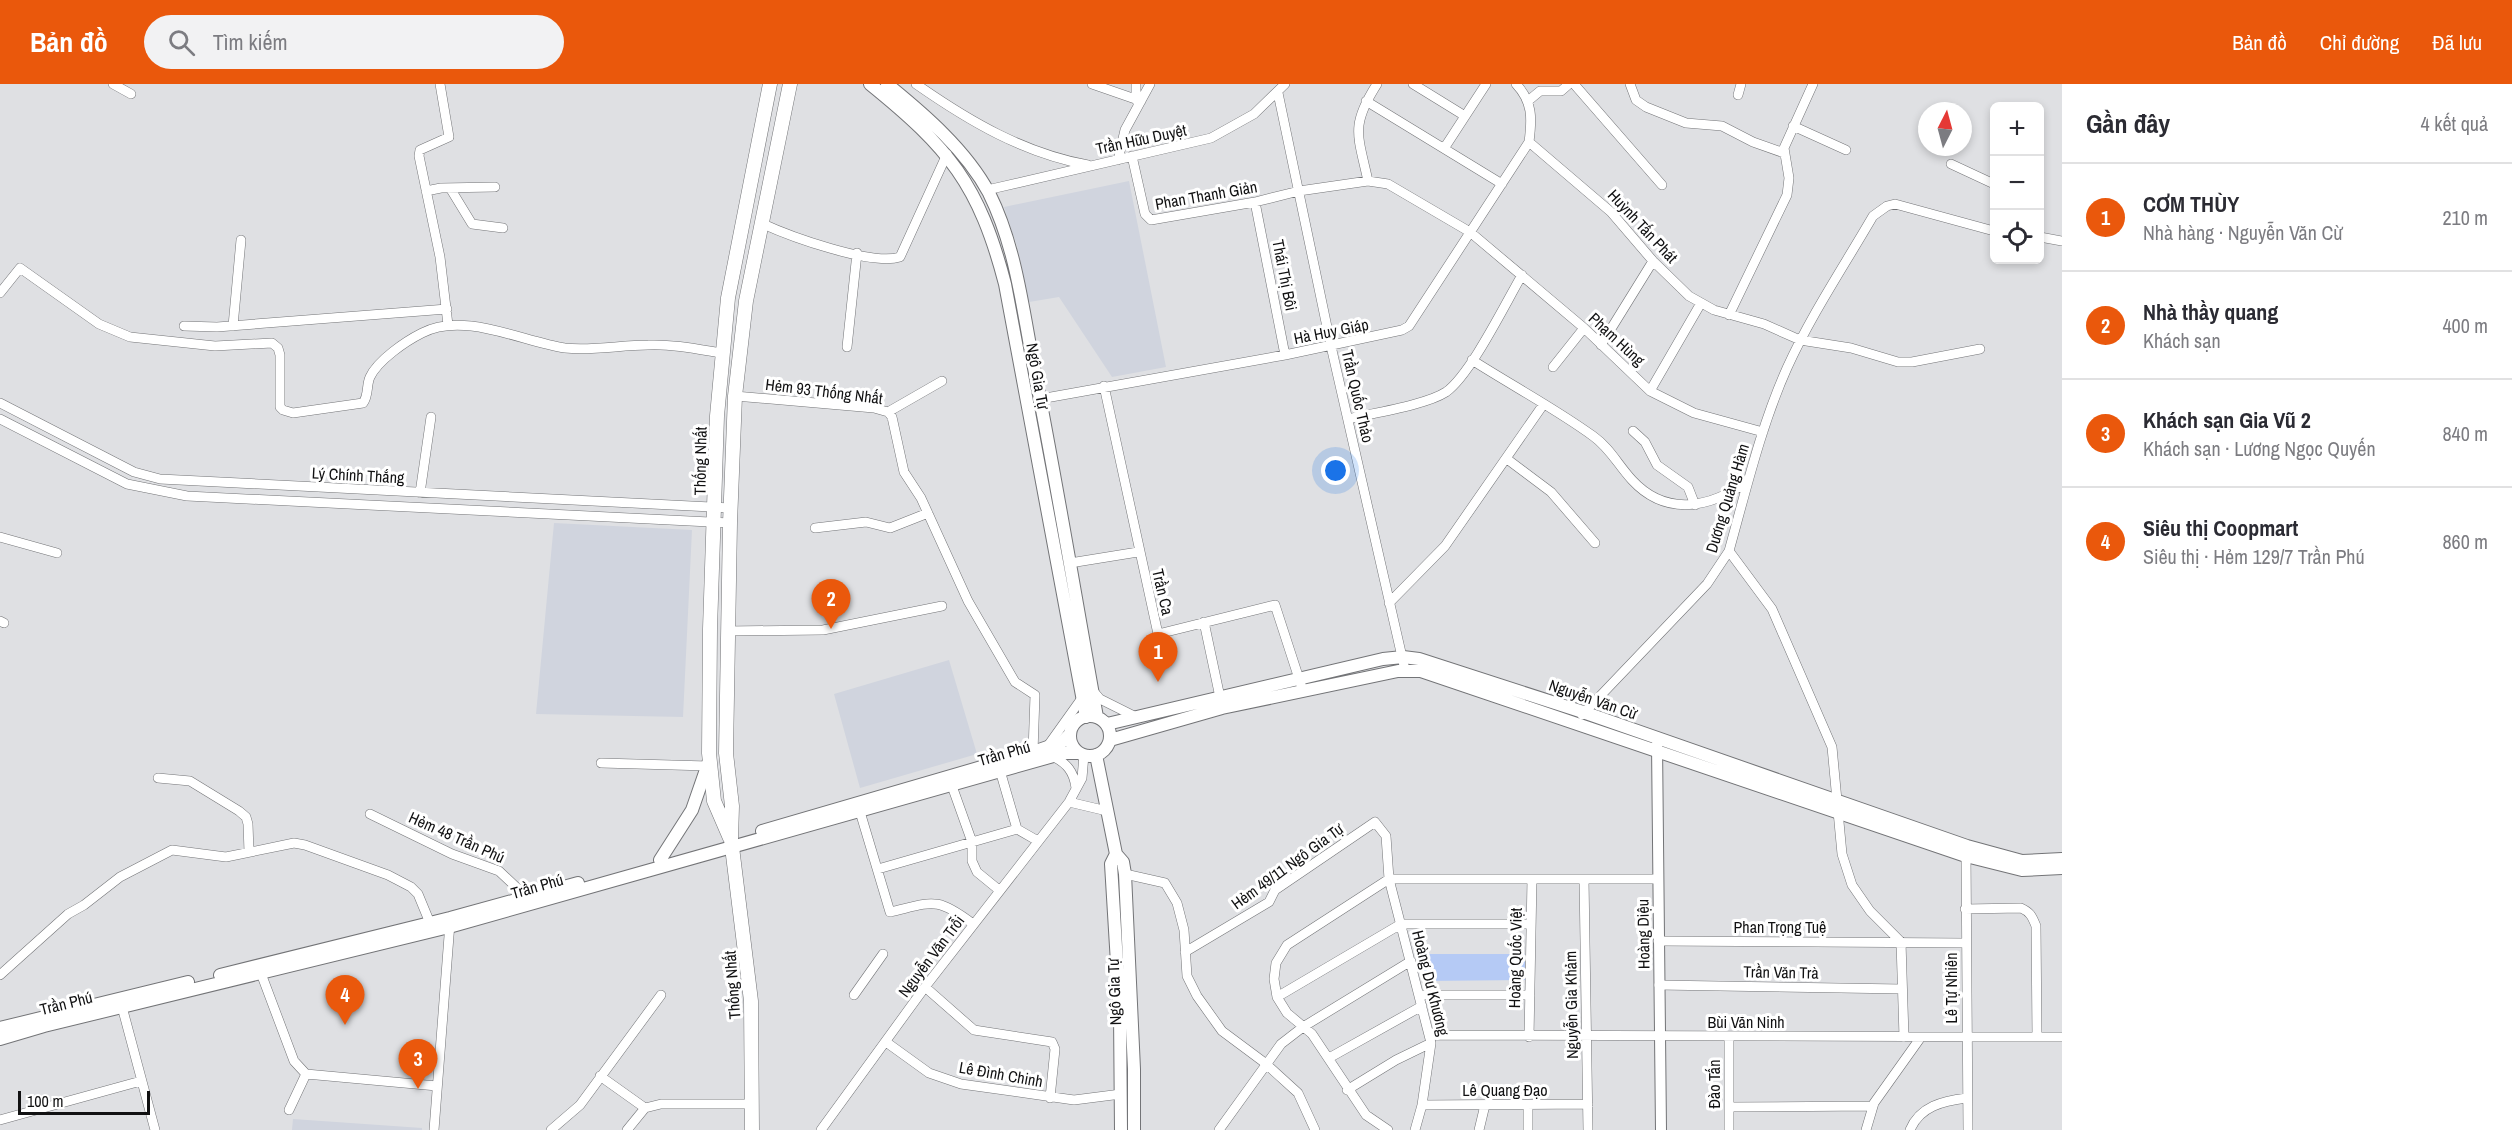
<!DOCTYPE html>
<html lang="vi">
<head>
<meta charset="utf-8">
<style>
	body { margin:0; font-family:"Archivo Narrow",sans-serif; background:#f2f2f3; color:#2b2b33 }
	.controls { position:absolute; right:18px; top:18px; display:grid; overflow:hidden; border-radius:9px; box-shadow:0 3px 9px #0003 }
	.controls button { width:54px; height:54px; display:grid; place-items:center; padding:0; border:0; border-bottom:2px solid #e1e1e2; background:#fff; color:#2b2b33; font:30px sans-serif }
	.compass { position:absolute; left:1918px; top:18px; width:54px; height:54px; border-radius:50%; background:#fff; box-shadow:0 3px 9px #0003; rotate:6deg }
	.scale { position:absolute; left:18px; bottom:15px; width:132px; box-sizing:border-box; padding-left:6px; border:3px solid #111112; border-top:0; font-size:16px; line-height:21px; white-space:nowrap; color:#111112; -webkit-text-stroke:4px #fff; paint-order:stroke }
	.you { position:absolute; left:1336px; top:387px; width:21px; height:21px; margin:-15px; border:4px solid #fff; border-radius:50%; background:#1a73e8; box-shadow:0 0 0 9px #1a73e833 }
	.badge { display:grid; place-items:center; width:39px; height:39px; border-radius:50%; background:#ea580c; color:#fff; font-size:20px; font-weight:700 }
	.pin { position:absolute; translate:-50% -50px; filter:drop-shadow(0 2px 3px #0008) }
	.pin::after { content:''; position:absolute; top:32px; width:21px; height:18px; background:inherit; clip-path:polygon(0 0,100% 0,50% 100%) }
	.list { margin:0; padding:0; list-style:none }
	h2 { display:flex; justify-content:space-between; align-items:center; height:78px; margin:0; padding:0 24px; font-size:26px }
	h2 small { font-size:20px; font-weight:400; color:#7c7c81 }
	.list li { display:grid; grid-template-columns:39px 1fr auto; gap:18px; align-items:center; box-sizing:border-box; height:108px; padding:0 24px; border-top:2px solid #e1e1e2 }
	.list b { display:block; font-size:22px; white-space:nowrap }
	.list p { margin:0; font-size:20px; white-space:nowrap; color:#7c7c81 }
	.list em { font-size:20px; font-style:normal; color:#7c7c81 }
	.icon { flex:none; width:33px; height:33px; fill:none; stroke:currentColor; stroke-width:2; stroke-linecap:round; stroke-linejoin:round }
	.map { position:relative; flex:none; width:2062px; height:1046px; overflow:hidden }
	header { display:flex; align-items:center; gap:36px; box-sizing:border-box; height:84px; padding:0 30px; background:#ea580c; color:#fff }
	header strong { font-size:28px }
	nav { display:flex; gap:33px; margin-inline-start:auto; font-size:21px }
	.search { width:420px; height:54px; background:#f2f2f3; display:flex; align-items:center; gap:15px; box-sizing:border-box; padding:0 21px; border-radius:33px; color:#7c7c81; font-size:22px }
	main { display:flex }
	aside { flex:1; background:#fff }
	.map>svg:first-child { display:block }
	.built { fill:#d0d4de }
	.green { fill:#b5caf5 }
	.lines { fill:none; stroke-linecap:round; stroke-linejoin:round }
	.minor-casing { stroke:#737477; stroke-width:10 }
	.tertiary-casing { stroke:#737477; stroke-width:12 }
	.secondary-casing { stroke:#737477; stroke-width:14 }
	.primary-casing { stroke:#737477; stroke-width:15 }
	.minor { stroke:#fff; stroke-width:9 }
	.tertiary { stroke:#fff; stroke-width:10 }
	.secondary { stroke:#fff; stroke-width:12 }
	.primary { stroke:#fff; stroke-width:14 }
	.labels { text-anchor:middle; stroke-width:6; stroke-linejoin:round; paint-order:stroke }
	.street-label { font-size:16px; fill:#111112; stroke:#fff }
</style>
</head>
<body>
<header>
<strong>Bản đồ</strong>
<div class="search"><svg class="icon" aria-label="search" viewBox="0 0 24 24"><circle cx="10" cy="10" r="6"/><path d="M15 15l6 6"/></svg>Tìm kiếm</div>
<nav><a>Bản đồ</a><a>Chỉ đường</a><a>Đã lưu</a></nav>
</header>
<main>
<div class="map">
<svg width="2062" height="1046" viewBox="0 0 2062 1046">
	<rect width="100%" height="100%" fill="#dfe0e3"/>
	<path class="built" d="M1129 97 1166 283 1112 293 1059 213 1029 218 1018 165 1004 123Z
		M554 439 692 446 683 633 536 630Z
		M949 576 977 670 860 704 834 610Z
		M293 1035 422 1044V1046H292Z"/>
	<path class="green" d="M1417 870H1525V896L1423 897Z"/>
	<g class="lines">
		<defs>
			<path id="minor" d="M113 0 131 10
				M440 0 449 53 420 66 419 72 440 173 448 241
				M916 0C969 37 1023 69 1088 81
				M1092 0 1141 17
				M1136 0V16
				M1413 0 1465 32
				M1574 0 1662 101
				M1630 0 1636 16 1646 23 1686 39 1722 42 1753 58 1784 69
				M1278 9 1331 262 1405 586
				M1738 11 1741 0
				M1366 17 1502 100
				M1528 17 1540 7H1561L1569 0
				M1793 42 1846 66
				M1529 58 1611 128 1653 177 1689 212 1714 226 1764 240 1800 256 1851 264 1898 278H1912L1980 265
				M1445 63 1486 0
				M1132 72 1145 130 1151 136 1255 118 1299 107 1368 97 1388 100 1470 148 1584 244 1650 307 1694 329 1763 348
				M1118 76 1125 46 1150 0
				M1951 80 1994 100
				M1368 97C1358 51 1350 42 1377 0
				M450 104 472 140 503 144
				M987 106 1211 54 1254 30 1285 0
				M426 107 441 104 495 103
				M1255 118 1285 271
				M761 139C789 152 871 182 900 173L947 70
				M2040 153 2062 157
				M0 209 20 184 99 240 130 253 215 262 272 259 278 264 280 271V323L283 326 293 329 363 319C369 311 366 302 370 293 378 276 406 257 422 249 464 227 523 258 565 264 592 267 621 261 648 261 673 260 697 265 721 269
				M1729 231 1787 111 1789 94 1784 64 1813 0
				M184 242 217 243 447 225
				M233 242 241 156
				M1601 261 1653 177
				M847 263 857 169
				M1472 276C1511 301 1556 325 1593 352 1610 364 1618 381 1632 396 1667 434 1712 423 1748 397
				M1553 283 1584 244
				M1104 302 1158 550 1275 521 1303 607
				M1650 307 1701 219
				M735 312 874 324 888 328 892 333 904 388 921 414 968 517 1015 598 1035 611 1033 668
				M1040 315 1285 271 1402 246 1409 242 1529 58C1532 35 1533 18 1516 0
				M0 319 134 388 160 395 731 424
				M888 328 942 297
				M0 335 127 400 187 412 730 439
				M1348 335C1373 329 1426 321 1446 308 1471 290 1505 220 1522 191
				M1633 347 1645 358 1657 381 1688 403 1695 421
				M1507 375 1551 408 1595 459
				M420 409 431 333
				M815 444 866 438 890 444 928 429
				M0 453 57 469
				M1729 467 1772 525 1832 663 1842 770 1852 801 1870 827 1901 858 1904 953
				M1070 479 1138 468
				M1389 519 1445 462 1543 321
				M0 537 4 539
				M1204 538 1221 618
				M727 547 823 546 942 522
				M1093 607 1100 615 1136 633
				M1582 631 1707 500 1729 467C1746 406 1761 342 1787 284 1811 231 1844 182 1873 132L1887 122 1895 120 1994 147
				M1047 663 1082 614
				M1052 672C1067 679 1074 688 1076 704
				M601 679 708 682
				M999 683 1017 745
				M158 694 190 697 239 727 246 733 248 740 249 768
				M952 702 972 758V777L977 788 999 806
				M1069 718 1107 727
				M858 721 890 828C933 818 936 812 973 840
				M370 730 452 770 499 787 516 803 520 815
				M1966 768 1968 1046
				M878 785 1017 745 1038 757
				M1125 790 1165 799 1177 819 1184 846 1187 892 1197 912 1222 947 1265 979 1298 1009 1315 1046
				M1584 795 1588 1046
				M1965 825 2021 824C2030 828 2032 832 2036 842L2037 953
				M1658 857 1965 859
				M1185 868 1269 818 1275 806 1375 738 1386 752 1389 795 1431 959 1422 1021 1415 1046
				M259 884 294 977 306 990 437 1002
				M0 891 68 830 84 821 120 793 172 766 226 773 294 759 305 761 388 791 411 803 418 810 430 839
				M1659 901 1902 905
				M925 903 974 946 1052 958 1055 965 1050 1014
				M854 911 883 870
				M1419 911H1530
				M1277 913 1401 840H1531
				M121 919 155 1046
				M1429 951 2062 953
				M1529 953 1532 795
				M1729 953V1046
				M886 958 929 989 961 1000 1074 1016 1121 1010
				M1329 974 1422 922
				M600 992 645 1024
				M1347 1006 1396 976 1431 959
				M1422 1021 1588 1020
				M1729 1023 1873 1022
				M645 1024 661 1020H752
				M289 1026 306 990
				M0 1036 141 997
				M434 1046 450 839
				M551 1046 580 1021 661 911
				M627 1046 645 1024
				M821 1046 925 903 1069 718 1082 694 1084 671
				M1219 1046 1281 960 1303 943 1411 877
				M1388 1046 1366 1031 1312 950 1287 929 1277 913 1274 895 1276 879 1287 861 1389 795H1657
				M1479 1046 1485 1021
				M1528 1046V1021
				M1866 1046 1874 1019 1921 953
				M1910 1046C1920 1022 1943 1017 1967 1014"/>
			<path id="tertiary" d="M1657 660 1661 1046"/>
			<path id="secondary" d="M870 0C949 64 979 100 1005 200L1086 633
				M887 0C924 30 966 66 989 109 1016 163 1023 226 1034 284 1057 400 1076 517 1097 633
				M1070 652a20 20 0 1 1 40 0a20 20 0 1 1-40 0Z
				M1107 640 1383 575 1403 573 1419 575 1583 628 1967 762 2022 777 2062 775
				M1110 656 1222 624 1398 587H1421L1966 772 2022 786 2062 784
				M1096 671 1116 770 1123 778 1125 790 1134 985V1046
				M762 747 1033 668 1062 658 1070 650
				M1116 770 1111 780 1120 929 1121 1046
				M660 776 692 726 709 677
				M220 891 450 834 578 799
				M0 944 188 898
				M0 955 44 942 449 843 1064 669H1079"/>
			<path id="primary" d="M730 754 714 717 709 669 710 545 717 332 728 214 770 0
				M752 1046 751 917 731 755 732 722 726 669 730 439 735 312 746 217 790 0"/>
		</defs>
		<use href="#minor" class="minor-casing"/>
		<use href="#tertiary" class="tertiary-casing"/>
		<use href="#secondary" class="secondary-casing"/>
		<use href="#primary" class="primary-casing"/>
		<use href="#minor" class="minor"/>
		<use href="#tertiary" class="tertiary"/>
		<use href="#secondary" class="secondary"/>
		<use href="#primary" class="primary"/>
	</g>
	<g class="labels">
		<g class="street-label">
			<text transform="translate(1141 55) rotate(-12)" y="6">Trần Hữu Duyệt</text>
			<text transform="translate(1206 111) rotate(-10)" y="6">Phan Thanh Giản</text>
			<text transform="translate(1643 142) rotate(47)" y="6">Huỳnh Tấn Phát</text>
			<text transform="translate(1285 191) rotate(79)" y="6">Thái Thị Bôi</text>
			<text transform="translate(1331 247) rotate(-11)" y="6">Hà Huy Giáp</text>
			<text transform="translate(1617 255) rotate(43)" y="6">Phạm Hùng</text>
			<text transform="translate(1038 292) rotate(80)" y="6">Ngô Gia Tự</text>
			<text transform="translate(824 307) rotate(7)" y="6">Hẻm 93 Thống Nhất</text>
			<text transform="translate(1358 312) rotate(77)" y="6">Trần Quốc Thảo</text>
			<text transform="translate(700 377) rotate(-89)" y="6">Thống Nhất</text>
			<text transform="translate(358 391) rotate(3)" y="6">Lý Chính Thắng</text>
			<text transform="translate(1727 414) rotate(-73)" y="6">Dương Quảng Hàm</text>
			<text transform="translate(1163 508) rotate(77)" y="6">Trần Ca</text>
			<text transform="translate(1593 615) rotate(19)" y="6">Nguyễn Văn Cừ</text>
			<text transform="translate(1004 669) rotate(-16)" y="6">Trần Phú</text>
			<text transform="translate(457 753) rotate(24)" y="6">Hẻm 48 Trần Phú</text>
			<text transform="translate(1287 782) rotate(-36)" y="6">Hẻm 49/11 Ngô Gia Tự</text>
			<text transform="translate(537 802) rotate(-16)" y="6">Trần Phú</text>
			<text x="1780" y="849">Phan Trọng Tuệ</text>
			<text transform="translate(1643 850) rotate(-91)" y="6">Hoàng Diệu</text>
			<text transform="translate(931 872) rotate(-53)" y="6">Nguyễn Văn Trỗi</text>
			<text transform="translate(1515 874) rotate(-89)" y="6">Hoàng Quốc Việt</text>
			<text transform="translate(1781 888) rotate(1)" y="6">Trần Văn Trà</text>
			<text transform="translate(1431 899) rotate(76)" y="6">Hoàng Dư Khương</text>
			<text transform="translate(732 901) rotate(-94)" y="6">Thống Nhất</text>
			<text transform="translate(1951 904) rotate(-90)" y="6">Lê Tự Nhiên</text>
			<text transform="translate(1114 908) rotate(-92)" y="6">Ngô Gia Tự</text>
			<text transform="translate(66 919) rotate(-14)" y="6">Trần Phú</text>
			<text transform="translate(1571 921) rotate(-91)" y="6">Nguyễn Gia Khảm</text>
			<text x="1746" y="944">Bùi Văn Ninh</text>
			<text transform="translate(1001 990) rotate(10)" y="6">Lê Đình Chinh</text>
			<text transform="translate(1714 1000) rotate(-90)" y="6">Đào Tấn</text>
			<text x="1505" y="1012">Lê Quang Đạo</text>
		</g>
	</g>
</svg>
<div class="controls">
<button>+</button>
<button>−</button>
<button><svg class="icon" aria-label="locate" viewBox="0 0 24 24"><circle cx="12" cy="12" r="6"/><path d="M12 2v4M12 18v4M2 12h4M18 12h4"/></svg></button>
</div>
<svg class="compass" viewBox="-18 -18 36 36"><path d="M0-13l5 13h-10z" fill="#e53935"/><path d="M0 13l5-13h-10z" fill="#7c7c81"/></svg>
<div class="scale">100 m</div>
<div class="you"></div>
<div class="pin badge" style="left:1158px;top:598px">1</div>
<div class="pin badge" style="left:831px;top:545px">2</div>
<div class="pin badge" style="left:418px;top:1005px">3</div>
<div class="pin badge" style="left:345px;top:941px">4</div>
</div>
<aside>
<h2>Gần đây<small>4 kết quả</small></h2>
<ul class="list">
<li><span class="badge">1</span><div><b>CƠM THÙY</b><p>Nhà hàng · Nguyễn Văn Cừ</p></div><em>210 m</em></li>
<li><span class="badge">2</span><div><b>Nhà thầy quang</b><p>Khách sạn</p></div><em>400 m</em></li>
<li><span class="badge">3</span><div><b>Khách sạn Gia Vũ 2</b><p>Khách sạn · Lương Ngọc Quyến</p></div><em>840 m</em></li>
<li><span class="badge">4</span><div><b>Siêu thị Coopmart</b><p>Siêu thị · Hẻm 129/7 Trần Phú</p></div><em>860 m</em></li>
</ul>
</aside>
</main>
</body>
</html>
